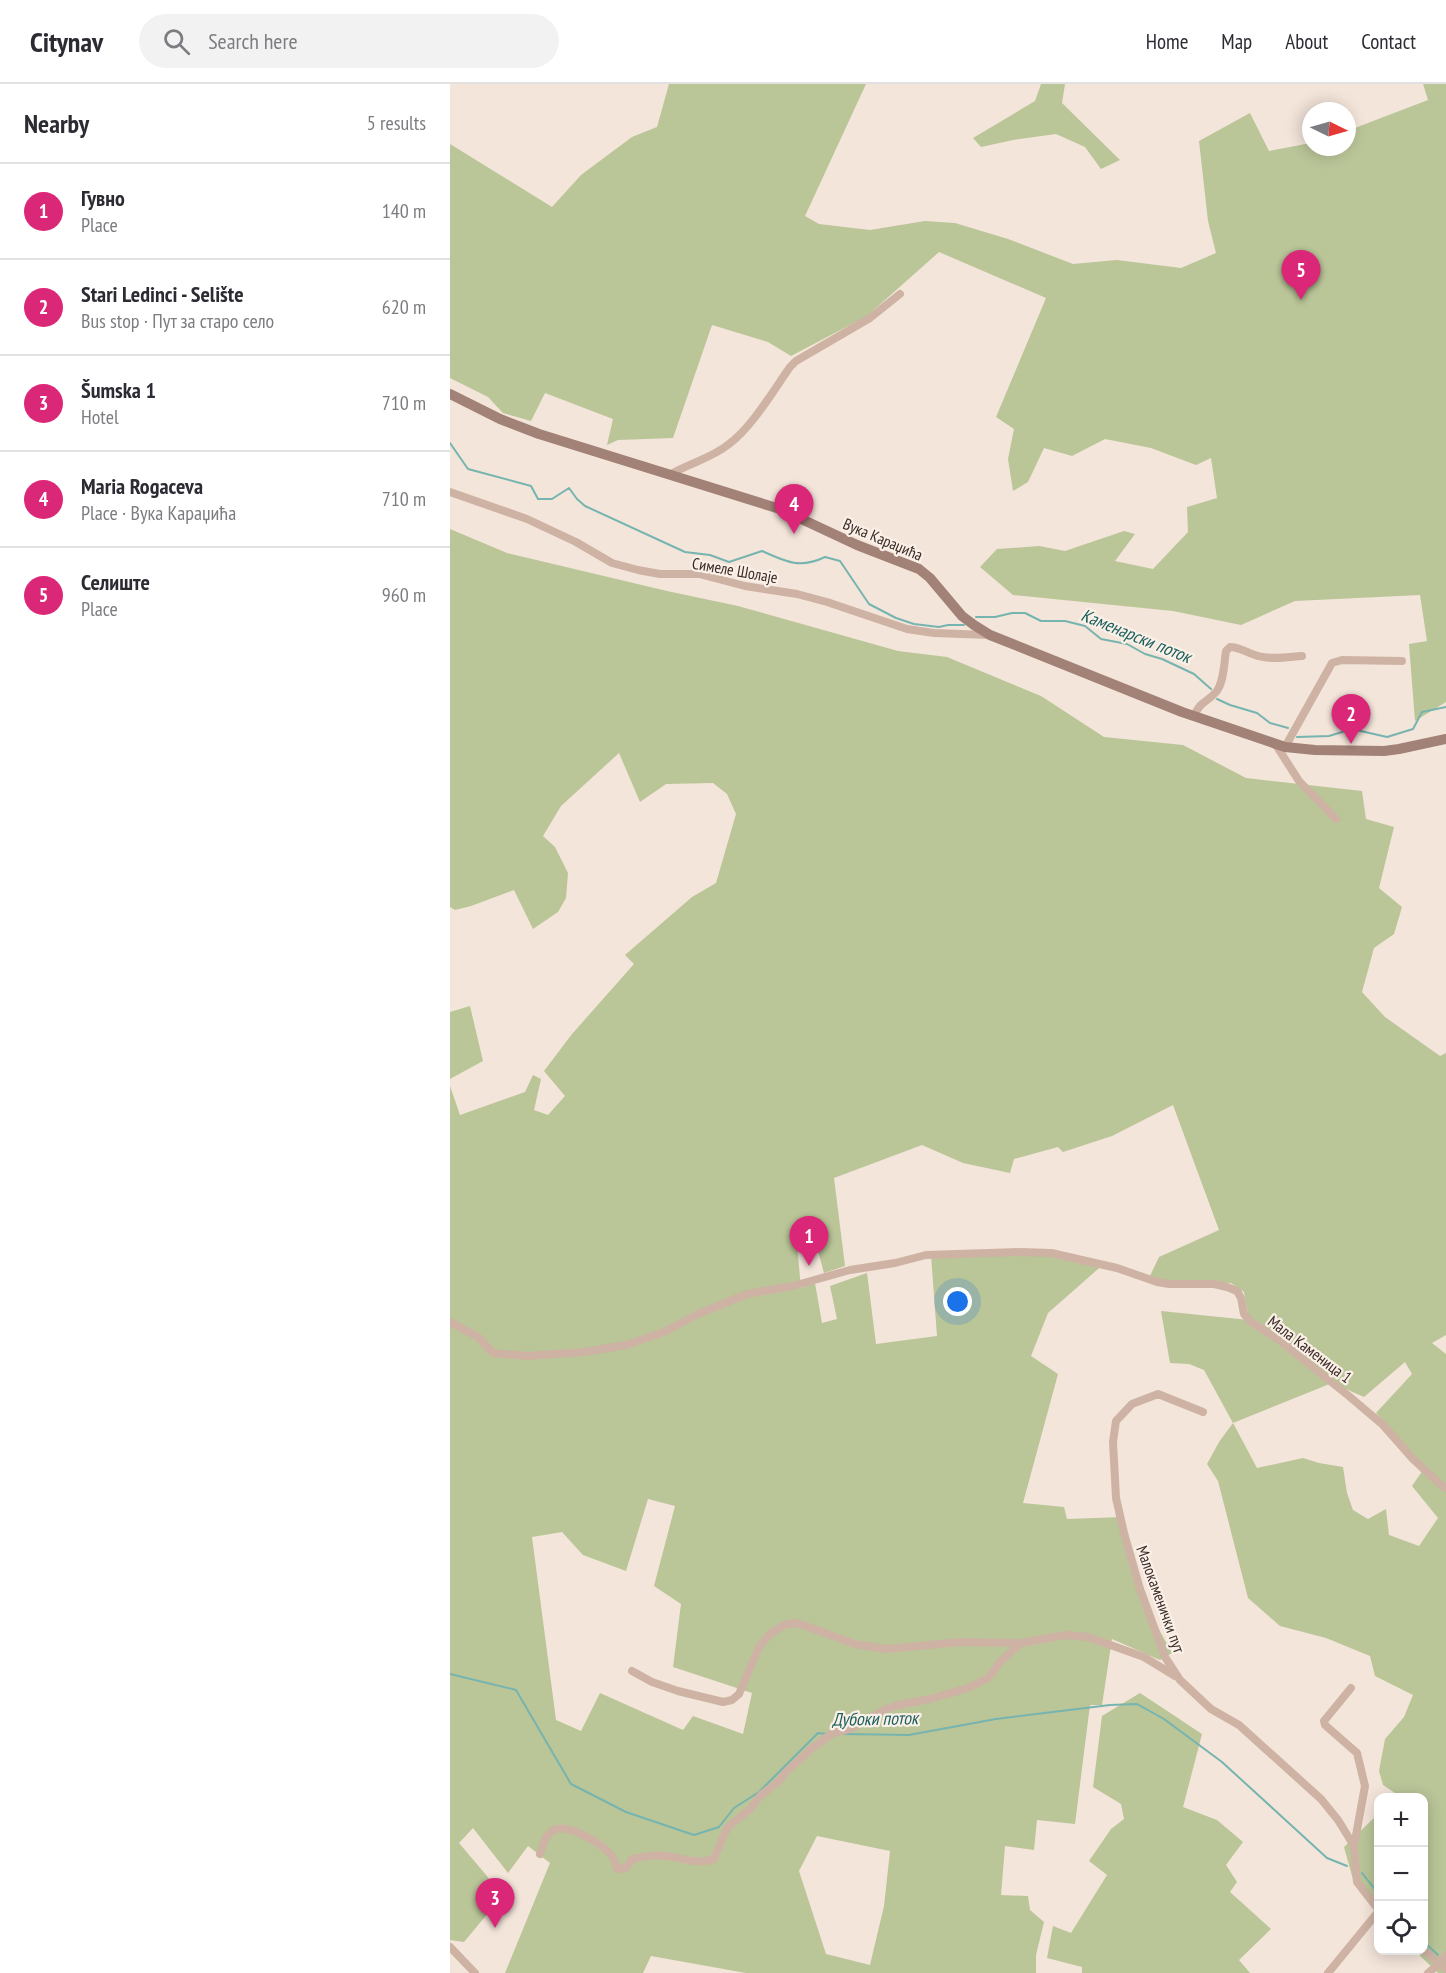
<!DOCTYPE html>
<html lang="en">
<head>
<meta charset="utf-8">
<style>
	body { margin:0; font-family:"PT Sans Narrow",sans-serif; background:#f2f2f3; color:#2b2b33 }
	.controls { position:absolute; right:18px; bottom:18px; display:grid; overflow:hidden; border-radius:12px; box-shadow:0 3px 15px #0003 }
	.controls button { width:54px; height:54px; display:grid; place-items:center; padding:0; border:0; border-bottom:2px solid #e1e1e2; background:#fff; color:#2b2b33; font:30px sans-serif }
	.compass { position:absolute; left:852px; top:18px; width:54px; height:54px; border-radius:50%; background:#fff; box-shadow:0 3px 15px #0003; rotate:95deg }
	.you { position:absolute; left:508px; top:1218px; width:21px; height:21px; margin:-15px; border:4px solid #fff; border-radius:50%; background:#1a73e8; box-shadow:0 0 0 9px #1a73e833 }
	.badge { display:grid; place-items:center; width:39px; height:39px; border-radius:50%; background:#db2777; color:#fff; font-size:20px; font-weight:700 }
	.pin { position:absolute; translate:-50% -50px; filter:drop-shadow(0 2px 3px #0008) }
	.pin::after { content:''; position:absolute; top:32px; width:21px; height:18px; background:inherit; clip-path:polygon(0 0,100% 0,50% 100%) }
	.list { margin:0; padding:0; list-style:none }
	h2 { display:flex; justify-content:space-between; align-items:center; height:78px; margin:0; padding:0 24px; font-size:26px }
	h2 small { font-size:20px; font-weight:400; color:#7c7c81 }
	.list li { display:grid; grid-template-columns:39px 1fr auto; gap:18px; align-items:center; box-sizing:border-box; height:96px; padding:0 24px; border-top:2px solid #e1e1e2 }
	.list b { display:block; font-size:22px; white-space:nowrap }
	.list p { margin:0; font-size:20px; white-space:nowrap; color:#7c7c81 }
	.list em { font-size:20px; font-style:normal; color:#7c7c81 }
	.icon { flex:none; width:33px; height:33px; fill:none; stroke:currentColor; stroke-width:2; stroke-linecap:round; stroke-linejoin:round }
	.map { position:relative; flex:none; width:996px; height:1889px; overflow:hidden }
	header { display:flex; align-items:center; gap:36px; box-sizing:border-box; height:84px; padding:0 30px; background:#fff; border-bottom:2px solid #e1e1e2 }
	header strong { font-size:28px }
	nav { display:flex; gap:33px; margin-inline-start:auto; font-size:21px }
	.search { width:420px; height:54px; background:#f2f2f3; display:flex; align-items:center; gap:15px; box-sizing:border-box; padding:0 21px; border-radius:33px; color:#7c7c81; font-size:22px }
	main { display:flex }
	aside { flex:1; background:#fff }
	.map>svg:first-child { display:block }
	.green { fill:#bac598; fill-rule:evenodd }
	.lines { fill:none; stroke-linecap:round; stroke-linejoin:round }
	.stream { stroke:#76b4b0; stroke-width:2 }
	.street { stroke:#ceb3a4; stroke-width:8 }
	.secondary { stroke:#a28176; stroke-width:10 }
	.labels { text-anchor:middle; stroke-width:4.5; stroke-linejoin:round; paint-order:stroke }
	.street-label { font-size:16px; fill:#382a27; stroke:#fbf0e7 }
	.water-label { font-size:18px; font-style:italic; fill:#185e5c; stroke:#fbf0e7 }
</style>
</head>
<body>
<header>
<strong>Citynav</strong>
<div class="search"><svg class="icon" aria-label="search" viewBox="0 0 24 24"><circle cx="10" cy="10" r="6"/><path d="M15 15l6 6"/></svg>Search here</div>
<nav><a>Home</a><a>Map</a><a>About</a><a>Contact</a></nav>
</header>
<main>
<aside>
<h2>Nearby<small>5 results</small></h2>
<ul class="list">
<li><span class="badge">1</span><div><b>Гувно</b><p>Place</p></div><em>140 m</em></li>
<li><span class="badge">2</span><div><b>Stari Ledinci - Selište</b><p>Bus stop · Пут за старо село</p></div><em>620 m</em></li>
<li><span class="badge">3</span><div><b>Šumska 1</b><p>Hotel</p></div><em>710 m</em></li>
<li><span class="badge">4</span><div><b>Maria Rogaceva</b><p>Place · Вука Караџића</p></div><em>710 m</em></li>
<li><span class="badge">5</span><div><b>Селиште</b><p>Place</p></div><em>960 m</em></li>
</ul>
</aside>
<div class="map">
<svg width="996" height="1889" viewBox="0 0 996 1889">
	<rect width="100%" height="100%" fill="#f4e5da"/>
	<path class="green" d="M219 0H416L355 132 369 140 420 146 475 137 505 139 558 155 623 180 667 176 731 184 766 169 758 137 749 57 800 29 819 67 861 59V63H897V47L978 16 973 0H996V618L965 637 959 560 977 557 970 511 845 517 791 541 723 527 563 511 530 483 547 465 589 462 615 467 674 447 685 450 665 477 703 485 738 448 737 423 767 414 761 374 746 381 701 364 655 355 622 372 594 364 578 398 563 407 558 375 564 345 546 333 596 214 489 168 417 232 341 272 318 258 262 241 223 354 168 356 157 361 163 335 95 309 81 337 53 329 38 313 0 294V60L102 123 131 91 182 53 207 43Z
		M591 0H615L612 19 670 76 651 85 635 63 606 50 563 56 531 63 523 54 585 17Z
		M0 445 57 469 217 507 288 522 448 567 497 573 591 612 654 653 733 661 796 694 912 707 916 735 944 743 929 804 952 823 944 850 924 864 912 908 935 933 990 972 996 969V1251L982 1259 996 1270V1889H988L965 1867 974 1866V1714L947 1713 948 1711 933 1701 929 1687 935 1655 954 1633 963 1611 925 1592 920 1572 876 1554 830 1542 798 1514 768 1397 757 1380 769 1358 783 1339 754 1286 739 1280 720 1279 711 1227 799 1236 794 1208 781 1199 722 1198 699 1194 709 1173 769 1146 723 1021 662 1052 613 1068 608 1063 564 1075 560 1089 513 1079 472 1061 384 1094 395 1182 374 1189 362 1145 346 1150 351 1204 365 1199 372 1239 387 1235 380 1202 417 1189 426 1260 487 1252 481 1171 601 1165 656 1178 598 1229 581 1272 608 1290 573 1419 614 1423 617 1435 673 1433 701 1531 722 1569 710 1576 662 1555 652 1621H640L625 1740 587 1736 584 1766 555 1762 551 1811 578 1812 580 1826 594 1838 586 1871V1889H296L201 1872 193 1889H55L100 1779 78 1762 58 1789 23 1744 9 1759 53 1811 14 1858 0 1856V1002L10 1031 75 1008 83 991 91 995 84 1026 98 1031 115 1012 94 987 122 950 184 880 175 871 242 813 266 799 286 730 277 710 263 699 216 700 190 718 169 669 111 722 93 752 105 763 118 789 116 814 108 828 83 845 64 806 21 822 5 826 0 823ZM955 1278 962 1290 926 1329 975 1383 962 1402 988 1434 969 1462 939 1451 936 1425 918 1435 903 1426 897 1409 893 1383 869 1379 853 1374 807 1384 783 1339 882 1299 914 1313ZM198 1415 225 1422 204 1502 231 1520 223 1583 302 1609 293 1650 243 1632 233 1646 150 1609 131 1647 106 1636 82 1453 112 1448 133 1471 176 1487ZM367 1752 440 1767 434 1822 420 1881 376 1870 349 1787Z
		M20 922 33 977 0 995V928Z
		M690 1609 752 1650 733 1723 767 1736 793 1758 776 1781 787 1798 780 1808 821 1845 789 1876 800 1889H632V1883L597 1874 603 1842 621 1849 657 1791 639 1777 661 1745 674 1735 671 1720 643 1703 652 1632Z
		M928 1730V1828L904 1799 894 1763Z"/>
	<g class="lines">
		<path class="stream" d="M0 359 18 385 81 402 88 415H102L119 404 127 415 135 422 235 468 260 471 279 478 312 467C336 478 350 485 375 473L390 477 419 520 446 534 464 540 489 543 498 541H514
			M526 533H545L562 529H575L591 537H615L635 542 651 555 677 560 695 570 712 575 744 590 761 605
			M767 615 780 621 807 629 820 639 838 644
			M847 653 879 652 902 645 937 653 963 645 972 628 996 623
			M0 1590 66 1606 121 1700 176 1728 244 1751 269 1743 284 1724 309 1708 368 1649 377 1650
			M392 1650 459 1651 546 1635 660 1621 687 1620 714 1635 772 1678 877 1774 897 1782
			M912 1789 928 1809
			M974 1858 988 1871"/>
		<path class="street" d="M221 390C240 379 262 374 279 360 302 343 323 307 340 283L346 277 420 234 450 210
			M0 408 77 435 126 458 162 479 188 486 210 490H249L295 502 347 510 377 518 457 545 484 549 539 551
			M744 632C751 616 757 619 766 608 774 599 774 579 776 567L780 563C790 563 799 570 808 572 822 576 838 573 852 572
			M826 661 849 697 886 735
			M835 663 882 579 892 576 952 577
			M0 1238 28 1253 43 1269 78 1272 134 1268 176 1261 214 1248 248 1230 297 1210 343 1202 400 1186 445 1179 476 1171 571 1168 601 1169 667 1184 707 1198 719 1200H764L777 1203 787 1207 791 1214 794 1230 801 1238 829 1256 900 1313 933 1341 963 1375 991 1401 996 1404
			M753 1328 708 1310 682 1320 666 1337 663 1358 666 1414 674 1449 690 1505 715 1573 730 1596 761 1625 789 1641 871 1715 888 1736 904 1762 907 1798 928 1825
			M182 1587 202 1598 228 1607 273 1618 282 1616 289 1610 309 1563 321 1549 334 1541 344 1539 353 1541 405 1560 435 1565 511 1558 571 1559 616 1551 638 1553 694 1573 725 1592
			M901 1604 874 1637 875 1641 907 1669 915 1702 904 1762
			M90 1770C93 1762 95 1750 104 1746 119 1739 152 1760 162 1772 164 1775 166 1780 167 1785L176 1784 182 1775C193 1772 205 1771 216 1772 232 1774 248 1781 264 1775L273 1753 278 1743 300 1725 311 1711 328 1698 336 1688 360 1666 381 1650 400 1645 434 1626 448 1621 480 1615 518 1604 538 1594 551 1577 571 1559
			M0 1863 25 1889
			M974 1866 996 1885
			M878 1889 928 1828
			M978 1889 989 1880 996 1871"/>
		<path class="secondary" d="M0 310 50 335 89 350 330 425 407 461 469 485 480 494 512 532 524 541 540 551 732 628 835 663 865 666 934 667 949 665 996 655"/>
	</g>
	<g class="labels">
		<g class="street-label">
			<text transform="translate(433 455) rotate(23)" y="6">Вука Караџића</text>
			<text transform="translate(285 486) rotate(10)" y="6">Симеле Шолаје</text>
			<text transform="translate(860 1265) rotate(37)" y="6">Мала Каменица 1</text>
			<text transform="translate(711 1515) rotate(70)" y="6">Малокаменички пут</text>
		</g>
		<g class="water-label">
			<text transform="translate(686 552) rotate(22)" y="6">Каменарски поток</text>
			<text transform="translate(425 1635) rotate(-1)" y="6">Дубоки поток</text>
		</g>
	</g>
</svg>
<div class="controls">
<button>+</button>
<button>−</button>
<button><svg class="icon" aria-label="locate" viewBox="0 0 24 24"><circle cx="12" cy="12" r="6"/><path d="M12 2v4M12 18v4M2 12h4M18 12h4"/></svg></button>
</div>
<svg class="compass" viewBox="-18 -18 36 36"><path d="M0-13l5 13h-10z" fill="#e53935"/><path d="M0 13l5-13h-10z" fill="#7c7c81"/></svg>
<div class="you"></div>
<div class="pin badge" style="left:359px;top:1182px">1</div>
<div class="pin badge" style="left:901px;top:660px">2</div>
<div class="pin badge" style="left:45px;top:1844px">3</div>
<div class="pin badge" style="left:344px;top:450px">4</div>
<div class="pin badge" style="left:851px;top:216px">5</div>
</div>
</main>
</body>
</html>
